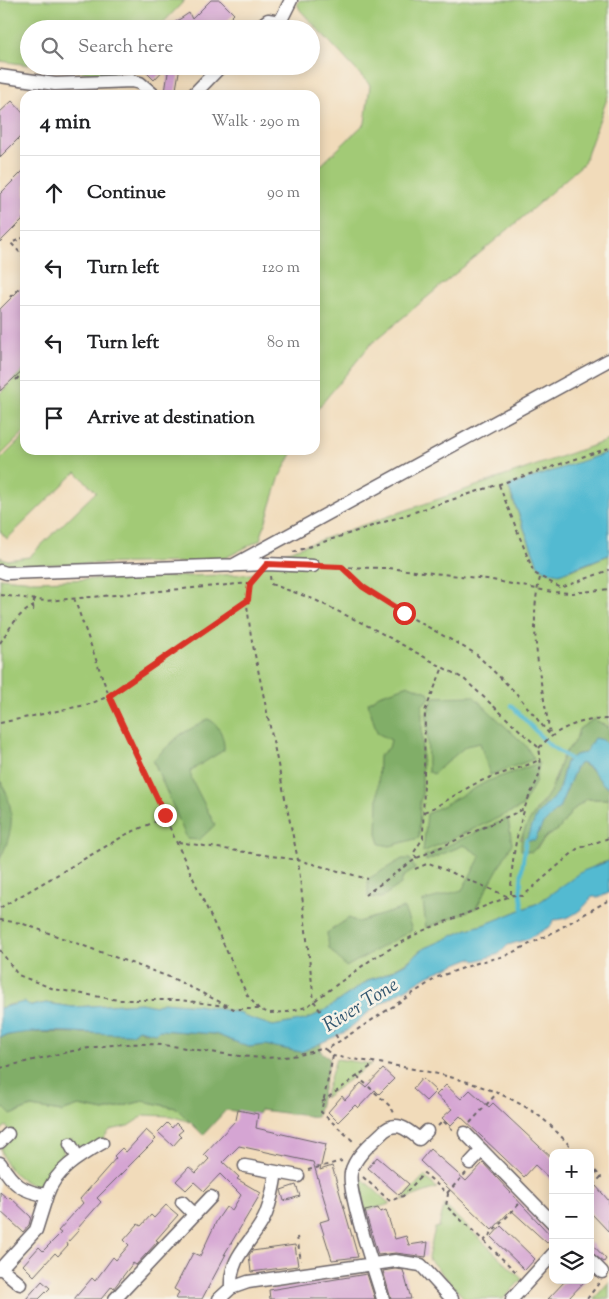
<!DOCTYPE html>
<html lang="en">
<head>
<meta charset="utf-8">
<style>
	body { margin:0; font-family:"Sorts Mill Goudy",serif; background:#f2f2f2; color:#202124 }
	.controls { position:absolute; right:15px; bottom:15px; display:grid; overflow:hidden; border-radius:10px; box-shadow:0 2px 12px #0003 }
	.controls button { width:45px; height:45px; display:grid; place-items:center; padding:0; border:0; border-bottom:1px solid #e0e0e0; background:#fff; color:#202124; font:25px sans-serif }
	.stop { position:absolute; width:15px; height:15px; margin:-11px; border:4px solid #d93025; border-radius:50%; background:#fff }
	.stop.end { background:#d93025; border-color:#fff; box-shadow:0 1px 5px #0008 }
	.list { margin:0; padding:0; list-style:none }
	h2 { display:flex; justify-content:space-between; align-items:center; height:65px; margin:0; padding:0 20px; font-size:21px }
	h2 small { font-size:16px; font-weight:400; color:#757577 }
	.list li { display:grid; grid-template-columns:32px 1fr auto; gap:15px; align-items:center; box-sizing:border-box; height:75px; padding:0 20px; border-top:1px solid #e0e0e0 }
	.list b { display:block; font-size:19px; white-space:nowrap }
	.list em { font-size:16px; font-style:normal; color:#757577 }
	.icon { flex:none; width:28px; height:28px; fill:none; stroke:currentColor; stroke-width:2; stroke-linecap:round; stroke-linejoin:round }
	.map { position:relative; flex:none; width:609px; height:1299px; overflow:hidden }
	.search { position:absolute; background:#fff; box-shadow:0 2px 12px #0003; left:20px; top:20px; width:300px; height:55px; display:flex; align-items:center; gap:12px; box-sizing:border-box; padding:0 18px; border-radius:28px; color:#757577; font-size:19px }
	.panel { position:absolute; background:#fff; box-shadow:0 2px 12px #0003; left:20px; top:90px; width:300px; height:365px; border-radius:15px }
	.map>svg:first-child { display:block }
	.green { fill:#a2ca76; stroke:#627658 }
	.forest { fill:#81ae67; stroke:#526851 }
	.water { fill:#53bad1; stroke:#3a6e86 }
	.lines { fill:none; stroke-linecap:round; stroke-linejoin:round }
	.stream { stroke:#53bad1; stroke-width:4 }
	.building { fill:#d5a5d3 }
	.minor-casing { stroke:#6a6367; stroke-width:15 }
	.path { stroke:#6a6367; stroke-width:2; stroke-dasharray:4 4; stroke-linecap:butt }
	.minor { stroke:#fff; stroke-width:12 }
	.route { stroke:#d93025; stroke-width:6 }
	.labels { text-anchor:middle; stroke-width:5; stroke-linejoin:round; paint-order:stroke }
	.water-label { font-size:20px; font-style:italic; fill:#335770; stroke:#f7f3e8 }
</style>
</head>
<body>
<div class="map">
<svg width="609" height="1299" viewBox="0 0 609 1299">
	<rect width="100%" height="100%" fill="#f7f3e8"/>
	<filter id="ink" filterUnits="userSpaceOnUse"><feTurbulence type="fractalNoise" baseFrequency=".02" numOctaves="2"/><feDisplacementMap in="SourceGraphic" scale="10" xChannelSelector="R" yChannelSelector="G"/><feConvolveMatrix kernelMatrix="1 2 1 2 8 2 1 2 1" color-interpolation-filters="sRGB"/></filter>
	<filter id="wash" filterUnits="userSpaceOnUse"><feTurbulence type="fractalNoise" baseFrequency=".0096" numOctaves="4" result="noise"/><feDisplacementMap in="SourceGraphic" scale="20" xChannelSelector="R" yChannelSelector="G"/><feGaussianBlur stdDeviation="1.12" result="paint"/><feColorMatrix in="noise" values="0 0 0 0 0 0 0 0 0 0 0 0 0 0 0 0 0 1.4 0 .05"/><feComposite in="paint" operator="in"/></filter>
	<g filter="url(#wash)">
		<rect width="100%" height="100%" fill="#f1dbba"/>
		<path class="green" d="M0 0H185L157 29H29V65L0 61Z
			M300 0H609V93L584 163 523 217 370 345 315 412V171L365 123 370 85 300 10 297 3Z
			M41 66H121L112 76Z
			M24 369 25 431 0 456V393Z
			M25 435V450H294L280 476 260 540 227 557 204 562 8 565 0 562V557L7 560 29 557 96 492 76 472 7 539 0 531V460Z
			M609 440V452L508 487 538 565C561 581 584 564 609 555V728L603 723 579 729 576 741 563 755 549 795 538 807 520 839 536 849 547 836 558 830 573 810 586 799H609V861L598 864 538 903 486 924 468 929 421 950 408 961 382 976 370 979 322 1012 305 1020 273 1026 242 1016V1013L197 1005 163 1002 155 1006 141 1003 73 1007 46 1003 32 1006 12 1004 0 1008V578L36 581 252 574 265 559Z
			M336 1059 371 1064 324 1098Z
			M143 1101 176 1108 190 1122 171 1116 145 1115 128 1126 110 1130 101 1141 86 1148 75 1145 72 1139 63 1145 64 1159 39 1189C21 1180 4 1170 1 1148L13 1135 6 1126 0 1131V1112L4 1107 11 1115 31 1107 61 1112 79 1106 104 1111Z
			M359 1176 390 1204 365 1211Z
			M424 1176 437 1188 402 1200Z
			M444 1205 522 1279 503 1299H465L428 1258 435 1228 439 1227Z
			M609 1282V1299H594Z"/>
		<path class="forest" d="M409 685 428 692 430 698 422 705V797L420 800 419 838 390 846 380 844 377 834 379 756 389 748 391 740 377 733 368 703 379 695Z
			M473 696 526 746 534 759 490 775 480 743 466 746 433 774 428 771 427 713 434 697Z
			M208 719C219 723 225 739 224 750L190 771 192 780 215 825 199 840 187 839 153 760 180 735Z
			M594 719 609 728V746L603 740 594 738 585 753 575 755 566 762 558 793 537 815 535 840 542 825 559 808 576 767 581 763 597 774 604 785 609 787V799H586L573 810 558 830 547 836 532 852 521 850C520 826 536 814 548 795 555 785 557 770 562 759 567 746 575 747 579 729Z
			M539 763 535 783 522 807 423 852 427 814 488 781Z
			M0 780C16 809 14 831 0 859Z
			M508 818 512 844 476 908 426 928 423 901 462 890 481 856 464 845 426 861 424 856Z
			M402 859H410L415 869 403 877 401 884 381 898 368 897V879Z
			M404 908 412 930 346 967 329 948 327 933 349 918 358 922Z
			M138 1029 144 1032 159 1030 215 1034 249 1047 265 1045 301 1052 321 1043V1052L330 1058 317 1117 260 1110 258 1114 226 1110 203 1135 176 1108 143 1101 104 1111 79 1106 61 1112 31 1107 11 1115 4 1108 0 1112V1037L23 1032 132 1034Z"/>
		<path class="water" d="M609 452V555L559 574 547 571 538 565 508 486Z
			M594 738 603 740 609 746V787L604 785C596 776 593 768 581 763L576 767 559 808 542 825 535 840H526L537 815 558 793 566 762 575 755 585 753Z
			M609 861V893L600 897H592C583 910 570 920 553 920L551 926 528 939 508 945 499 954 476 961 471 958 429 975 375 1007 345 1032 301 1052 265 1045 249 1047 215 1034 159 1030 155 1033 138 1029 132 1034C88 1035 43 1026 0 1037V1008L24 1002 32 1006 46 1003 73 1007 141 1003 155 1006 163 1002 197 1005 242 1013 243 1016 273 1026 305 1020 322 1012 371 979 382 976 408 962 421 950 468 929 486 924 538 903 583 871Z"/>
		<g class="lines">
			<path class="stream" d="M511 705 548 744 573 761
				M524 912C517 893 523 861 526 840"/>
		</g>
		<g id="blocks">
			<path class="building" d="M211 0H220L234 14 219 29H165L189 13 192 19Z
				M140 66H167L154 80Z
				M169 66H180L175 95 165 92Z
				M12 101 25 115V132L0 157V112Z
				M25 169V217L0 242V194Z
				M25 284V368L0 391V309Z
				M383 1069 394 1079 379 1094 375 1090 358 1108 355 1105 338 1122 328 1112 342 1096 345 1100 361 1083 366 1087Z
				M422 1078 436 1091 426 1101 413 1089Z
				M446 1085 461 1099 470 1090 489 1107 493 1103 553 1159V1182L535 1165 524 1177 460 1116 450 1126 442 1118 452 1109 436 1095Z
				M238 1110 258 1114 256 1128 326 1144 320 1170 332 1166 358 1257 332 1260 320 1222 330 1219 313 1162 239 1146 223 1162 239 1177 237 1179 261 1193 224 1255 226 1254 202 1299H176L179 1292 174 1289 193 1253 200 1256 217 1220 226 1207 232 1210 241 1195 220 1174 204 1191 194 1182 186 1190 176 1181 189 1167 196 1173 209 1159 204 1154 236 1120Z
				M167 1123 172 1128 176 1123 183 1130 178 1134 181 1137 173 1146 158 1132Z
				M146 1130 156 1139 97 1198 101 1202 78 1228 79 1230 67 1243 68 1245 58 1256 55 1253 34 1276 23 1265 39 1247 43 1251 61 1233 58 1231 83 1203 80 1199 116 1158 114 1156 122 1148 126 1152Z
				M430 1149 466 1181 483 1163 553 1238 547 1243 511 1210 492 1230 420 1161Z
				M377 1157 409 1184 399 1195 368 1168Z
				M296 1185 300 1196 284 1201 281 1190Z
				M596 1186 609 1201V1232L590 1212V1192Z
				M0 1192 8 1199 10 1197 31 1217 29 1225 23 1232 0 1211Z
				M166 1205 178 1215 156 1240 158 1241 136 1265 133 1263 114 1288 112 1286 101 1299H74L92 1278 95 1281 113 1257 116 1260 129 1245 124 1240 138 1224 141 1226 151 1215 154 1218Z
				M378 1208 380 1212 386 1210 395 1239 406 1236 409 1245 428 1242 426 1257 396 1253 378 1255 365 1211Z
				M501 1226 535 1259 525 1270 491 1237Z
				M590 1242 606 1259 604 1262 590 1252Z
				M295 1245 298 1266 251 1272 249 1255 252 1251Z
				M395 1269 403 1270 411 1299H391L383 1271Z
				M367 1274 375 1299H270L269 1290Z
				M566 1280H586L568 1299H548Z
				M42 1281 50 1288 39 1299H26Z"/>
		</g>
	</g>
	<g filter="url(#ink)">
		<use href="#blocks" fill-opacity="0" stroke="#6a6367" stroke-width="1"/>
		<g class="lines">
			<defs>
				<path id="minor" d="M280 22 291 0
					M256 29 268 20 280 22 287 29
					M0 76 55 84 132 81 140 83 154 95
					M193 95 221 66
					M232 566 609 360
					M0 571 6 573 267 564 313 566
					M465 1133 553 1223
					M0 1142 8 1134
					M70 1144 78 1158
					M0 1163C13 1184 22 1192 47 1195L36 1230 0 1269
					M470 1163 482 1150
					M245 1166 298 1176
					M47 1195C55 1170 80 1156 102 1143
					M182 1202 194 1214
					M590 1260 602 1272
					M1 1268 20 1284
					M231 1288C229 1254 255 1241 266 1214 271 1201 274 1186 276 1172
					M115 1299 211 1197
					M219 1299 231 1288 248 1282 395 1261 421 1265 452 1299
					M383 1299C376 1274 347 1193 351 1173 354 1158 370 1144 381 1134 395 1119 406 1128 419 1139L427 1131
					M512 1299 553 1254"/>
			</defs>
			<use href="#minor" class="minor-casing"/>
			<path class="path" d="M25 237 11 243 25 258
				M10 297 25 282
				M16 380 25 370
				M499 485 534 573 561 588 609 570
				M293 552 609 448
				M325 567 388 568 487 579 552 592 573 593 609 589
				M343 567 363 587 403 613 476 654 516 693 550 735
				M270 576 271 584 313 599 372 628 464 679 539 748C545 781 531 784 524 811 515 839 511 866 511 895
				M540 578C527 626 542 685 550 734
				M250 583 247 605 251 636 298 860 314 1001 340 1042
				M0 595 46 601 250 583 257 576
				M74 598 109 696 247 995 259 1009
				M33 611 34 600
				M0 643C9 629 18 613 34 606
				M0 723 90 704 109 696 247 600
				M539 748C558 727 581 719 609 719
				M424 812C446 803 463 788 486 779 504 772 523 768 541 759
				M178 842 298 860 368 879
				M417 858 413 854 423 838 425 711 443 667
				M415 869 429 863 509 897
				M365 895 417 858 524 809
				M0 908 127 834 166 817
				M0 920 21 923 172 978 234 1009H259L269 1013 288 1012 306 1007 372 959 422 931 513 895 523 896 577 849 609 838
				M0 950 18 975 54 989 118 1000H179L226 1006
				M326 1050 333 1056C402 1067 476 1074 535 1113 550 1123 564 1140 577 1153
				M333 1056 321 1112 354 1142
				M0 1068C48 1057 96 1042 146 1044 206 1046 263 1071 323 1048L326 1050 438 977 480 962 505 956 550 934 609 900
				M357 1076 391 1107 394 1113
				M322 1102 374 1064
				M470 1123 497 1093
				M438 1126 443 1121 453 1130
				M590 1165 601 1177 590 1188
				M308 1170 342 1161
				M363 1177 390 1201 403 1196 424 1173 448 1194 446 1206 484 1241 519 1204
				M447 1193 466 1173
				M297 1237 301 1261
				M484 1241 518 1274
				M587 1299 599 1283"/>
			<use href="#minor" class="minor"/>
		</g>
	</g>
	<g class="lines" filter="url(#ink)">
		<path class="route" d="M165 815 109 696 248 600 250 584 267 564 342 567 363 587 404 613"/>
	</g>
	<g class="labels">
		<g class="water-label">
			<text transform="translate(360 1004) rotate(-32)" y="7">River Tone</text>
		</g>
	</g>
</svg>
<div class="controls">
<button>+</button>
<button>−</button>
<button><svg class="icon" aria-label="layers" viewBox="0 0 24 24"><path d="M12 4l9 5-9 5-9-5zM3 14l9 5 9-5"/></svg></button>
</div>
<div class="stop" style="left:404px;top:613px"></div>
<div class="stop end" style="left:165px;top:815px"></div>
<div class="search"><svg class="icon" aria-label="search" viewBox="0 0 24 24"><circle cx="10" cy="10" r="6"/><path d="M15 15l6 6"/></svg>Search here</div>
<section class="panel">
<h2>4 min<small>Walk · 290 m</small></h2>
<ul class="list">
<li><svg class="icon" aria-label="ahead" viewBox="0 0 24 24"><path d="M12 20V5M6 11l6-6 6 6"/></svg><div><b>Continue</b></div><em>90 m</em></li>
<li><svg class="icon" aria-label="left" viewBox="0 0 24 24"><path d="M17 20v-9H6M10 6l-5 5 5 5"/></svg><div><b>Turn left</b></div><em>120 m</em></li>
<li><svg class="icon" aria-label="left" viewBox="0 0 24 24"><path d="M17 20v-9H6M10 6l-5 5 5 5"/></svg><div><b>Turn left</b></div><em>80 m</em></li>
<li><svg class="icon" aria-label="arrive" viewBox="0 0 24 24"><path d="M6 21V4h12l-3 4 3 4H6"/></svg><div><b>Arrive at destination</b></div></li>
</ul>
</section>
</div>
</body>
</html>
